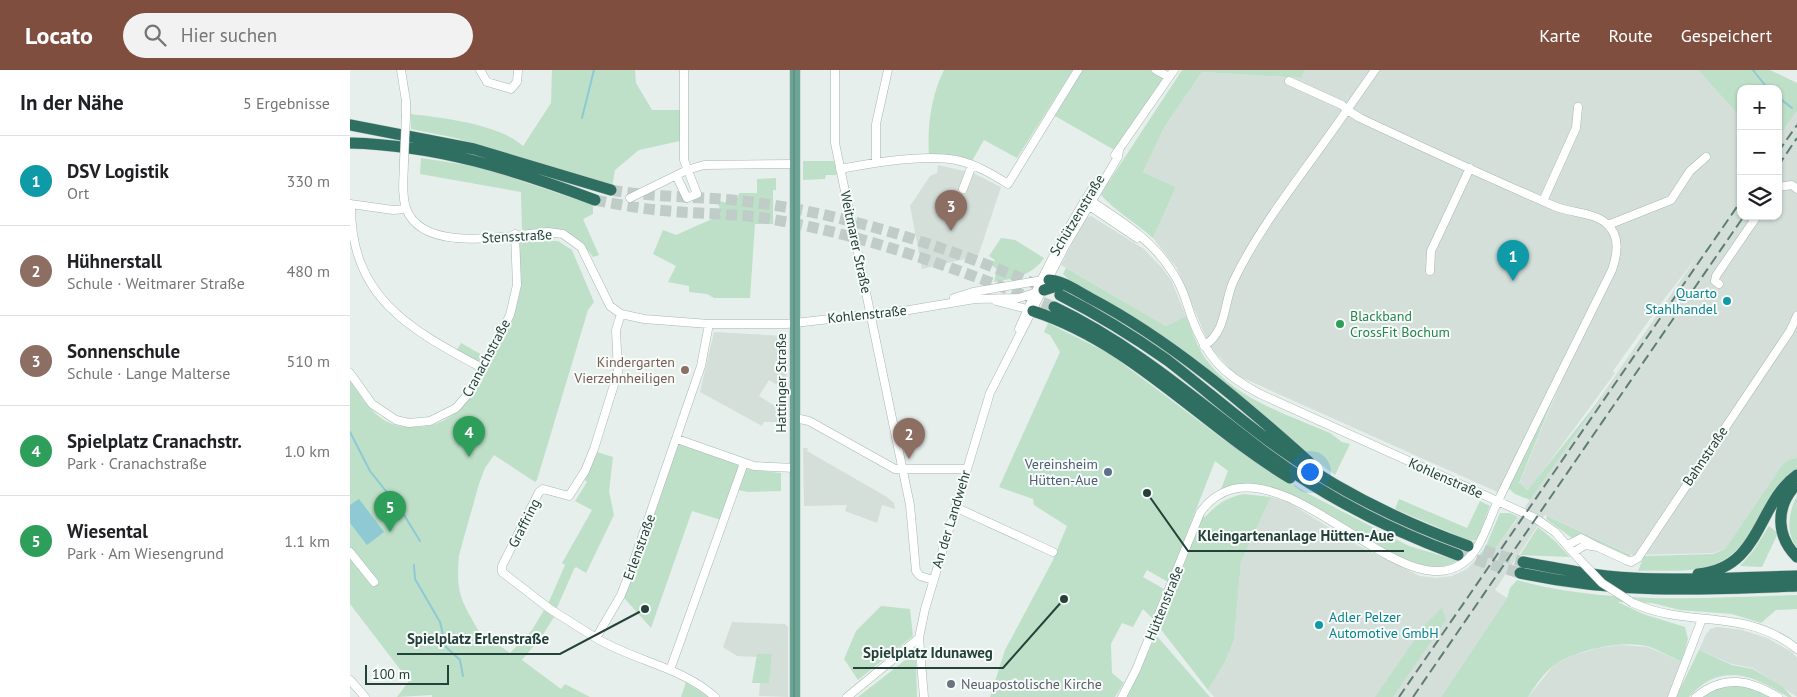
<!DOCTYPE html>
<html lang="de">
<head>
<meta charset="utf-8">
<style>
	body { margin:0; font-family:"PT Sans",sans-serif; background:#f2f2f2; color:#202124 }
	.controls { position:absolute; right:15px; top:15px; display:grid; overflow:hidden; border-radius:10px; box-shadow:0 1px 4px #0004 }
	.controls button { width:45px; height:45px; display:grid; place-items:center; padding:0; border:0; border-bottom:1px solid #e0e0e0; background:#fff; color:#202124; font:25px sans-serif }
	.scale { position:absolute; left:15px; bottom:12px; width:84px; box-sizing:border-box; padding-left:5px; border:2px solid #24423a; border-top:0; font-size:14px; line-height:18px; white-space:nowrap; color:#24423a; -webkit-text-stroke:4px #f7fbf9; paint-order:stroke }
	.you { position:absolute; left:959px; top:401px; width:18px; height:18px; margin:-12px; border:4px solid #fff; border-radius:50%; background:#1a73e8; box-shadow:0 0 0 8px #1a73e833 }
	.badge { display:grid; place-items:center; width:32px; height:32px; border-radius:50%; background:#7f4e3f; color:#fff; font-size:16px; font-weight:700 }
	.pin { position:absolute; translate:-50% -41px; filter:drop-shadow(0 1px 2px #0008) }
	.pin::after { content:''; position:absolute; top:26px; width:18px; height:15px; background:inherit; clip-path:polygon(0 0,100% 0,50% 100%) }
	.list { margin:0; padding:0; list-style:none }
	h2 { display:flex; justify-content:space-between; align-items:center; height:65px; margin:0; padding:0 20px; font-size:21px }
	h2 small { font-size:16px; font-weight:400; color:#757577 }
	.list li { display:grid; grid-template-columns:32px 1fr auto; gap:15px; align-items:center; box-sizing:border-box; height:90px; padding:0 20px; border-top:1px solid #e0e0e0 }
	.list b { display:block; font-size:19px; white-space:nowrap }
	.list p { margin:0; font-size:16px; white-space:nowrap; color:#757577 }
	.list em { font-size:16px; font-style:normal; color:#757577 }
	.icon { flex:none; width:28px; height:28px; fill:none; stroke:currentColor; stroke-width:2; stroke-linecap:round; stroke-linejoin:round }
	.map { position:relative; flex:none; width:1447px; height:627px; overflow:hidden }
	header { display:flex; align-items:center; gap:30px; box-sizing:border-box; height:70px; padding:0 25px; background:#7f4e3f; color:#fff }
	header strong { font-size:24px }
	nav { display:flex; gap:28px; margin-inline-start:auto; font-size:18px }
	.search { width:350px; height:45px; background:#f2f2f2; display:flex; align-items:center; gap:12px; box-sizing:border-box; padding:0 18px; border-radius:28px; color:#757577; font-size:19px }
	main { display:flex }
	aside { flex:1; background:#fff }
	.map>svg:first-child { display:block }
	.built { fill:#d4dfda }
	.green { fill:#bfe0c8 }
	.water { fill:#8ec9d4 }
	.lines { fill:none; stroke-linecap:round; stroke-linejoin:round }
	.stream { stroke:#8ec9d4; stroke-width:2 }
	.highway-tunnel { stroke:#bfccc8; stroke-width:11; stroke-dasharray:11 5.5; stroke-linecap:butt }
	.minor-casing { stroke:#a8b8b2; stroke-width:9 }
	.major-casing { stroke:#c2cac8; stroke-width:11 }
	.highway-casing { stroke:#c2cac8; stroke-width:12 }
	.minor { stroke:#fff; stroke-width:8 }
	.major { stroke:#6aa596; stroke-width:10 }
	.highway { stroke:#2f6f62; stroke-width:11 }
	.tram { stroke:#5f7d75; stroke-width:1 }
	.rail { stroke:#5f7d75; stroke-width:2; stroke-dasharray:10 5; stroke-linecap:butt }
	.minor-bridge-casing { stroke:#a8b8b2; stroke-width:9; stroke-linecap:butt }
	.minor-bridge { stroke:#fff; stroke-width:8 }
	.culture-dot { fill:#0f9aa8; stroke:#f7fbf9; stroke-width:2 }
	.leisure-dot { fill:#2e9e5b; stroke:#f7fbf9; stroke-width:2 }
	.education-dot { fill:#8d6e63; stroke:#f7fbf9; stroke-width:2 }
	.service-dot { fill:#5c6f8a; stroke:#f7fbf9; stroke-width:2 }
	.worship-dot { fill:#6b7280; stroke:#f7fbf9; stroke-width:2 }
	.labels { text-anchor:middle; stroke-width:4; stroke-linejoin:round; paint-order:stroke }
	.street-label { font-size:14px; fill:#24423a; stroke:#f7fbf9 }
	.culture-label { font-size:14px; fill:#0d838f; stroke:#f7fbf9; text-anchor:end }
	.leisure-label { font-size:14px; fill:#27864d; stroke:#f7fbf9; text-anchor:start }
	.education-label { font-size:14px; fill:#785e54; stroke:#f7fbf9; text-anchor:end }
	.service-label { font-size:14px; fill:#4e5e75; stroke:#f7fbf9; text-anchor:end }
	.worship-label { font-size:14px; fill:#5b616d; stroke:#f7fbf9; text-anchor:start }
	.leader { fill:none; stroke:#24423a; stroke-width:2 }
	.callout-dot { fill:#24423a; stroke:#f7fbf9; stroke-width:2 }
	.callout-label { font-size:15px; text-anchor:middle; font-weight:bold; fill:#24423a; stroke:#f7fbf9; stroke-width:4; stroke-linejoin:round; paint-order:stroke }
</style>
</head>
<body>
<header>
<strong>Locato</strong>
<div class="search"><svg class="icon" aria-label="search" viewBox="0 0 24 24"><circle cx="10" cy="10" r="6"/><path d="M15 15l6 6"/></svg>Hier suchen</div>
<nav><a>Karte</a><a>Route</a><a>Gespeichert</a></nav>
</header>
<main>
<aside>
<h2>In der Nähe<small>5 Ergebnisse</small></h2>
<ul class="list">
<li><span class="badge" style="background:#0f9aa8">1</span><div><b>DSV Logistik</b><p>Ort</p></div><em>330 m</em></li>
<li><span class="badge" style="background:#8d6e63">2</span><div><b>Hühnerstall</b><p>Schule · Weitmarer Straße</p></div><em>480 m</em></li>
<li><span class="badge" style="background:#8d6e63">3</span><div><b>Sonnenschule</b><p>Schule · Lange Malterse</p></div><em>510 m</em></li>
<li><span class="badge" style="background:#2e9e5b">4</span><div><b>Spielplatz Cranachstr.</b><p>Park · Cranachstraße</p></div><em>1.0 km</em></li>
<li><span class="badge" style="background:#2e9e5b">5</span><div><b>Wiesental</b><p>Park · Am Wiesengrund</p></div><em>1.1 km</em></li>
</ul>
</aside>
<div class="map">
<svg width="1447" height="627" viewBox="0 0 1447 627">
	<rect width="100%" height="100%" fill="#e6efeb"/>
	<path class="built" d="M955 0H1348L1391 48V146H1428V68L1447 41V387L1438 390 1432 395 1375 479 1363 483 1282 485 1195 445 1145 520 1157 528 1091 627H864L858 620 875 592 884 570 891 492 921 427 938 432 1007 475 1070 506 1086 508 1102 506 1117 499 1127 488 1131 497 1169 447H1171L1176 439 1175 437 1346 188 1312 232 1263 301 1265 303 1179 420 1169 414 1210 314 1154 425 886 305 860 277 827 198 803 168 826 117 793 102 815 56 852 2 950 8Z
		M588 95 623 103 651 117 628 186 572 199 560 136 580 106 587 103Z
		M741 146 794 179 813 199 821 210 836 246 816 256 711 195 735 148Z
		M364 262 436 266 437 321 419 310 409 326 433 341 434 352H414L412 356 350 322Z
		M453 378H458L457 381 537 427 544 433 545 439 532 435 527 453 495 441 497 435 454 436Z
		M382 552 435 554 438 557V627L409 626 410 613H419L421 584 407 587 387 586 373 577Z
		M1367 557 1392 560 1417 568 1442 582 1447 588V627L1403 598 1382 594 1349 580 1355 566 1360 559Z
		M1271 575 1298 577 1332 592 1318 627H1178L1204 595 1222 586 1248 578Z"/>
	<path class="green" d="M202 0H285L286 13 302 40H330V71L289 80 265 100 262 117 106 68 61 59V44C93 48 149 54 173 76L201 33Z
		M594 0H723L667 88 634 70 622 91 605 85H579C577 57 581 26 594 0Z
		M732 0H800L813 9 766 81 705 46Z
		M832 0H955L951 8 852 2 815 56 793 102 826 117 803 168C786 153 766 142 751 125L755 114 760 110Z
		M1348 0H1420L1447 13V41L1428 68V19H1391V48Z
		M71 88 130 97 243 135V144L233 149 249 185 243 187C221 157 207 158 172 161L171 122 70 104Z
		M453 91H484L487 105H476L475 109 453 110Z
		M426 108V120H423V154H405L400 228H364L357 224 339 222V216L318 212 326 196 303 184 313 160 326 165 371 145 368 131 383 134 384 128 388 127 389 123H407V109Z
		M651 168 665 170 694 188C682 206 664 208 644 212L647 199 641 195 645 190 639 186Z
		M168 170 208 171 222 180 244 232 238 240 187 410 185 412 144 385 135 398 129 414 109 485C105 529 114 533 133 569L136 566 160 583 182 560 194 540 204 547 192 566 172 590 211 619 215 614 240 627H82V625L47 627 59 611 0 534V310C9 323 17 338 31 348 40 355 52 357 63 357 109 359 126 317 144 283 152 267 163 248 167 231 172 212 170 190 168 170Z
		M716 198 816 256 836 246C842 260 847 276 855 288 883 328 938 345 980 363L992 372 1000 374 985 405 719 210 713 204Z
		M698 253 760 284 874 370 957 423 1059 476 1106 490 1105 493C1045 516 969 420 905 414 894 413 882 416 871 419L878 401 865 391 818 512 797 500 793 507 814 519 803 549 793 539 783 557 772 553 761 574 762 603 774 613 765 627H640L655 580 702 492 717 456 684 435 683 429 649 417 710 282 700 265 694 262Z
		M111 273 134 286 130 293 107 280Z
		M1210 312 1169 413 1178 420 1253 325 1180 430 1165 424 1158 418Z
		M328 373 390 395 371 450 342 441 301 558 274 528Z
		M247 382 263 387 259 421 264 445 236 503 226 497 224 499 206 540 198 534 215 495 212 493 242 440 225 431 237 412 234 409Z
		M1447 387V401C1425 431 1397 484 1361 496 1338 503 1312 500 1288 501L1294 486 1363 484 1375 479 1432 395 1438 390Z
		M396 399 431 403V421L398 422 388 420Z
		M893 424 921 427 891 492 884 570 875 592 858 620 809 557 853 446 855 447C867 434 876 428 893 424Z
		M1447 426V477C1435 464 1439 440 1447 426Z
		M1049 429 1117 458 1130 431 1140 436 1127 470 1120 471 1045 439Z
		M1150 443H1160L1168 447 1131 498 1127 488 1135 478Z
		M1197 446 1281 485 1277 487 1236 467 1222 468 1196 449Z
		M1419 456 1428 463 1412 497 1390 496 1403 481Z
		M1188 457 1205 471 1220 487 1170 485Z
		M1167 510C1257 535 1355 528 1447 525V539L1426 540 1411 553 1382 544 1330 540 1302 533 1268 532 1293 544 1335 557 1338 569 1332 592C1321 587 1310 581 1300 577 1274 569 1228 580 1206 594 1195 601 1185 616 1178 627H1091L1157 528 1160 518Z
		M531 536 560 539 563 566 508 610 494 589 506 561Z
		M1092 538 1096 550 1043 627H1025L1074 556Z
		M806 565 860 627H777Z
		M1349 580 1382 595 1403 599 1433 617 1442 627H1438C1403 605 1371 591 1339 627H1326Z
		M407 584H422L419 613H402Z
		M563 584 566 590 567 627H508Z
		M336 612 359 627H331Z
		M1386 615 1400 617 1422 627H1353L1373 616Z"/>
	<path class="water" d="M9 429 34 462 17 475 0 453V435Z"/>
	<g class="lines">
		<path class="stream" d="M1403 0 1418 19
			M1428 27 1442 38
			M232 48 244 0
			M0 362 20 401 51 440 70 471
			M64 495 65 509 90 552 96 577 110 590 113 606"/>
		<path class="highway-tunnel" d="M261 120C305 128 349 126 393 131 496 143 593 176 688 215
			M245 130C266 134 287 138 308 140 344 144 379 143 414 148 515 164 610 200 704 237
			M1118 476 1173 492
			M1110 485 1170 503"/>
		<defs>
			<path id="minor" d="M51 0 56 31V46
				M130 0 137 12 161 19 167 12 168 0
				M485 0V73L560 435 566 501 570 506 583 510
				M806 0 819 7
				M939 11 992 35 997 40 1025 0
				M765 85 824 0
				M54 91C54 106 51 123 56 138 72 185 161 165 198 162L213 164 231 177 260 236 271 244 294 249 359 254H436L559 240 625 229 669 228 694 220
				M526 93V54L538 0
				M490 99C521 93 576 84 606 90 625 94 642 104 658 114L728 0
				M327 107 337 128 347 124 334 90V0
				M1428 117 1442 115 1447 119
				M613 119 622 95
				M280 128 337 100 354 95 445 94
				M734 131H741C771 151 801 169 821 200 831 214 836 230 841 246 856 286 872 304 910 324L1185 448 1205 462 1231 491
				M1193 131 1226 58 1228 37
				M735 133 787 168
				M0 134 43 140 56 139
				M1 134C0 228 60 259 132 298
				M1258 155 1321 130 1340 101 1356 87
				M1080 201 1081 181 1120 98
				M1369 214 1365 211 1366 206 1407 146
				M604 228 623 222 693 210
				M646 231 681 240
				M359 254 351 296 280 502 271 525 246 568C284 591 332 597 365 627
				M669 259C691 208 715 160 746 113
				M0 303 22 334 46 350 59 353 80 351 106 338 119 323 160 245 167 215 165 164
				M445 348 459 351 545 399H616
				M327 369 404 396 445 398
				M605 437 703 482
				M1218 475 1231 468 1248 477 1235 475 1224 482
				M1248 477 1276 490 1281 492 1288 488 1440 261 1447 246
				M0 482 24 512
				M1283 533C1340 559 1395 537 1447 579
				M246 568 200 539 152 502V496L189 422 193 419 219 426 235 401 244 379 268 302 266 260 271 244
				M320 600 394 393
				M0 610 15 627
				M497 627 569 568
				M574 627 569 568 575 539 640 323 715 176 768 87 769 81
				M772 627 786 600 850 443C858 431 869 423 883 419 957 402 1056 535 1113 493 1132 479 1138 451 1148 431 1185 354 1224 277 1262 200 1267 185 1271 167 1257 154 1244 142 1220 143 1204 136 1139 108 1074 78 1010 48L997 40C959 96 912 151 883 212 873 236 877 261 854 276
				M1322 627 1352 549
				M1346 627C1374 604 1400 610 1428 627"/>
			<path id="major" d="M445 0V627"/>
			<path id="highway" d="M0 55 124 79 261 120
				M0 73C86 75 165 100 245 130
				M699 210C713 211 727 221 740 228 820 270 892 332 959 392
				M694 220 713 214
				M710 225C747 244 783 266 817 290 856 320 893 353 933 381 990 422 1052 452 1118 476
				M704 237C784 275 847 331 917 384 975 427 1040 460 1108 485
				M683 241C782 273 853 356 940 408
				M1444 417C1425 439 1427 467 1447 487
				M1173 492C1209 499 1246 506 1283 508 1338 511 1392 507 1447 506
				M1170 503C1268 524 1348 520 1447 516
				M1348 504C1412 498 1407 433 1447 405"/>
		</defs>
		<use href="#minor" class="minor-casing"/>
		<use href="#major" class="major-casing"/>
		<use href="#highway" class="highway-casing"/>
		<use href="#minor" class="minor"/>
		<use href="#major" class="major"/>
		<use href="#highway" class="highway"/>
		<path class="tram" d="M444 0V627"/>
		<path class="rail" d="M1428 82 1447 55
			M1428 96 1447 68
			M1049 627 1391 131
			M1063 627 1394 146"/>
		<defs>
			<path id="minor-bridge" d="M54 91 56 46
				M1231 491 1252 513 1283 533"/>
		</defs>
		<use href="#minor-bridge" class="minor-bridge-casing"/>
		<use href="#minor-bridge" class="minor-bridge"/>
	</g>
	<g class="culture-dot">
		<circle cx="1377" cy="231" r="5"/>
		<circle cx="969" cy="555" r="5"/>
	</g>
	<circle class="leisure-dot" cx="990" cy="254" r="5"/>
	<circle class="education-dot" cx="335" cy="300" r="5"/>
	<circle class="service-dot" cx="758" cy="402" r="5"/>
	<circle class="worship-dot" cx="601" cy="614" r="5"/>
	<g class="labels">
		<g class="street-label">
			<text transform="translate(727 145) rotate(-59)" y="5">Schützenstraße</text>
			<text transform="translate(167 166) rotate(-3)" y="5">Stensstraße</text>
			<text transform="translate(506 172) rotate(78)" y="5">Weitmarer Straße</text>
			<text transform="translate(517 244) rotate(-6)" y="5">Kohlenstraße</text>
			<text transform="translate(136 288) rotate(-62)" y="5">Cranachstraße</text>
			<text transform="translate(431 313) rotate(-90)" y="5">Hattinger Straße</text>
			<text transform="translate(1355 386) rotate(-56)" y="5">Bahnstraße</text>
			<text transform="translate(1096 408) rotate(24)" y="5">Kohlenstraße</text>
			<text transform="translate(601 449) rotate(-73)" y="5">An der Landwehr</text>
			<text transform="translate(174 453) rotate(-63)" y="5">Graffring</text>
			<text transform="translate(289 477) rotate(-70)" y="5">Erlenstraße</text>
			<text transform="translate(814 533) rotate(-68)" y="5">Hüttenstraße</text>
		</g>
		<g class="culture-label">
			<text x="1367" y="228">Quarto<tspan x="1367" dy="16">Stahlhandel</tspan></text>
			<text x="979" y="552" text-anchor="start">Adler Pelzer<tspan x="979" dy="16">Automotive GmbH</tspan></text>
		</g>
		<g class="leisure-label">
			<text x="1000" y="251">Blackband<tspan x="1000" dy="16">CrossFit Bochum</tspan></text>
		</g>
		<g class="education-label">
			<text x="325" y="297">Kindergarten<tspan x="325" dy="16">Vierzehnheiligen</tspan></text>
		</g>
		<g class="service-label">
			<text x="748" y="399">Vereinsheim<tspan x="748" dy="16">Hütten-Aue</tspan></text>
		</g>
		<g class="worship-label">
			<text x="611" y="619">Neuapostolische Kirche</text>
		</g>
	</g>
	<path class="leader" d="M797 423L838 481H1054M295 539L210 584H47M714 529L653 598H503"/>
	<g class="callout-dot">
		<circle cx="797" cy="423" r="5"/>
		<circle cx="295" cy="539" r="5"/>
		<circle cx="714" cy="529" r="5"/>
	</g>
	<g class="callout-label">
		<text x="946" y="471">Kleingartenanlage Hütten-Aue</text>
		<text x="128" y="574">Spielplatz Erlenstraße</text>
		<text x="578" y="588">Spielplatz Idunaweg</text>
	</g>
</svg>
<div class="controls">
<button>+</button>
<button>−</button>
<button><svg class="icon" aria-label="layers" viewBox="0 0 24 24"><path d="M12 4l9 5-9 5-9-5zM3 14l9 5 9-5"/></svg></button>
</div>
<div class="scale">100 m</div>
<div class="you"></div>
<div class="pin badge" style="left:1163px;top:211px;background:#0f9aa8">1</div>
<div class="pin badge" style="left:559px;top:389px;background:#8d6e63">2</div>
<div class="pin badge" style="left:601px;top:161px;background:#8d6e63">3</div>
<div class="pin badge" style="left:119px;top:387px;background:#2e9e5b">4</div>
<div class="pin badge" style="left:40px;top:462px;background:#2e9e5b">5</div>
</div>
</main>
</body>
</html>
